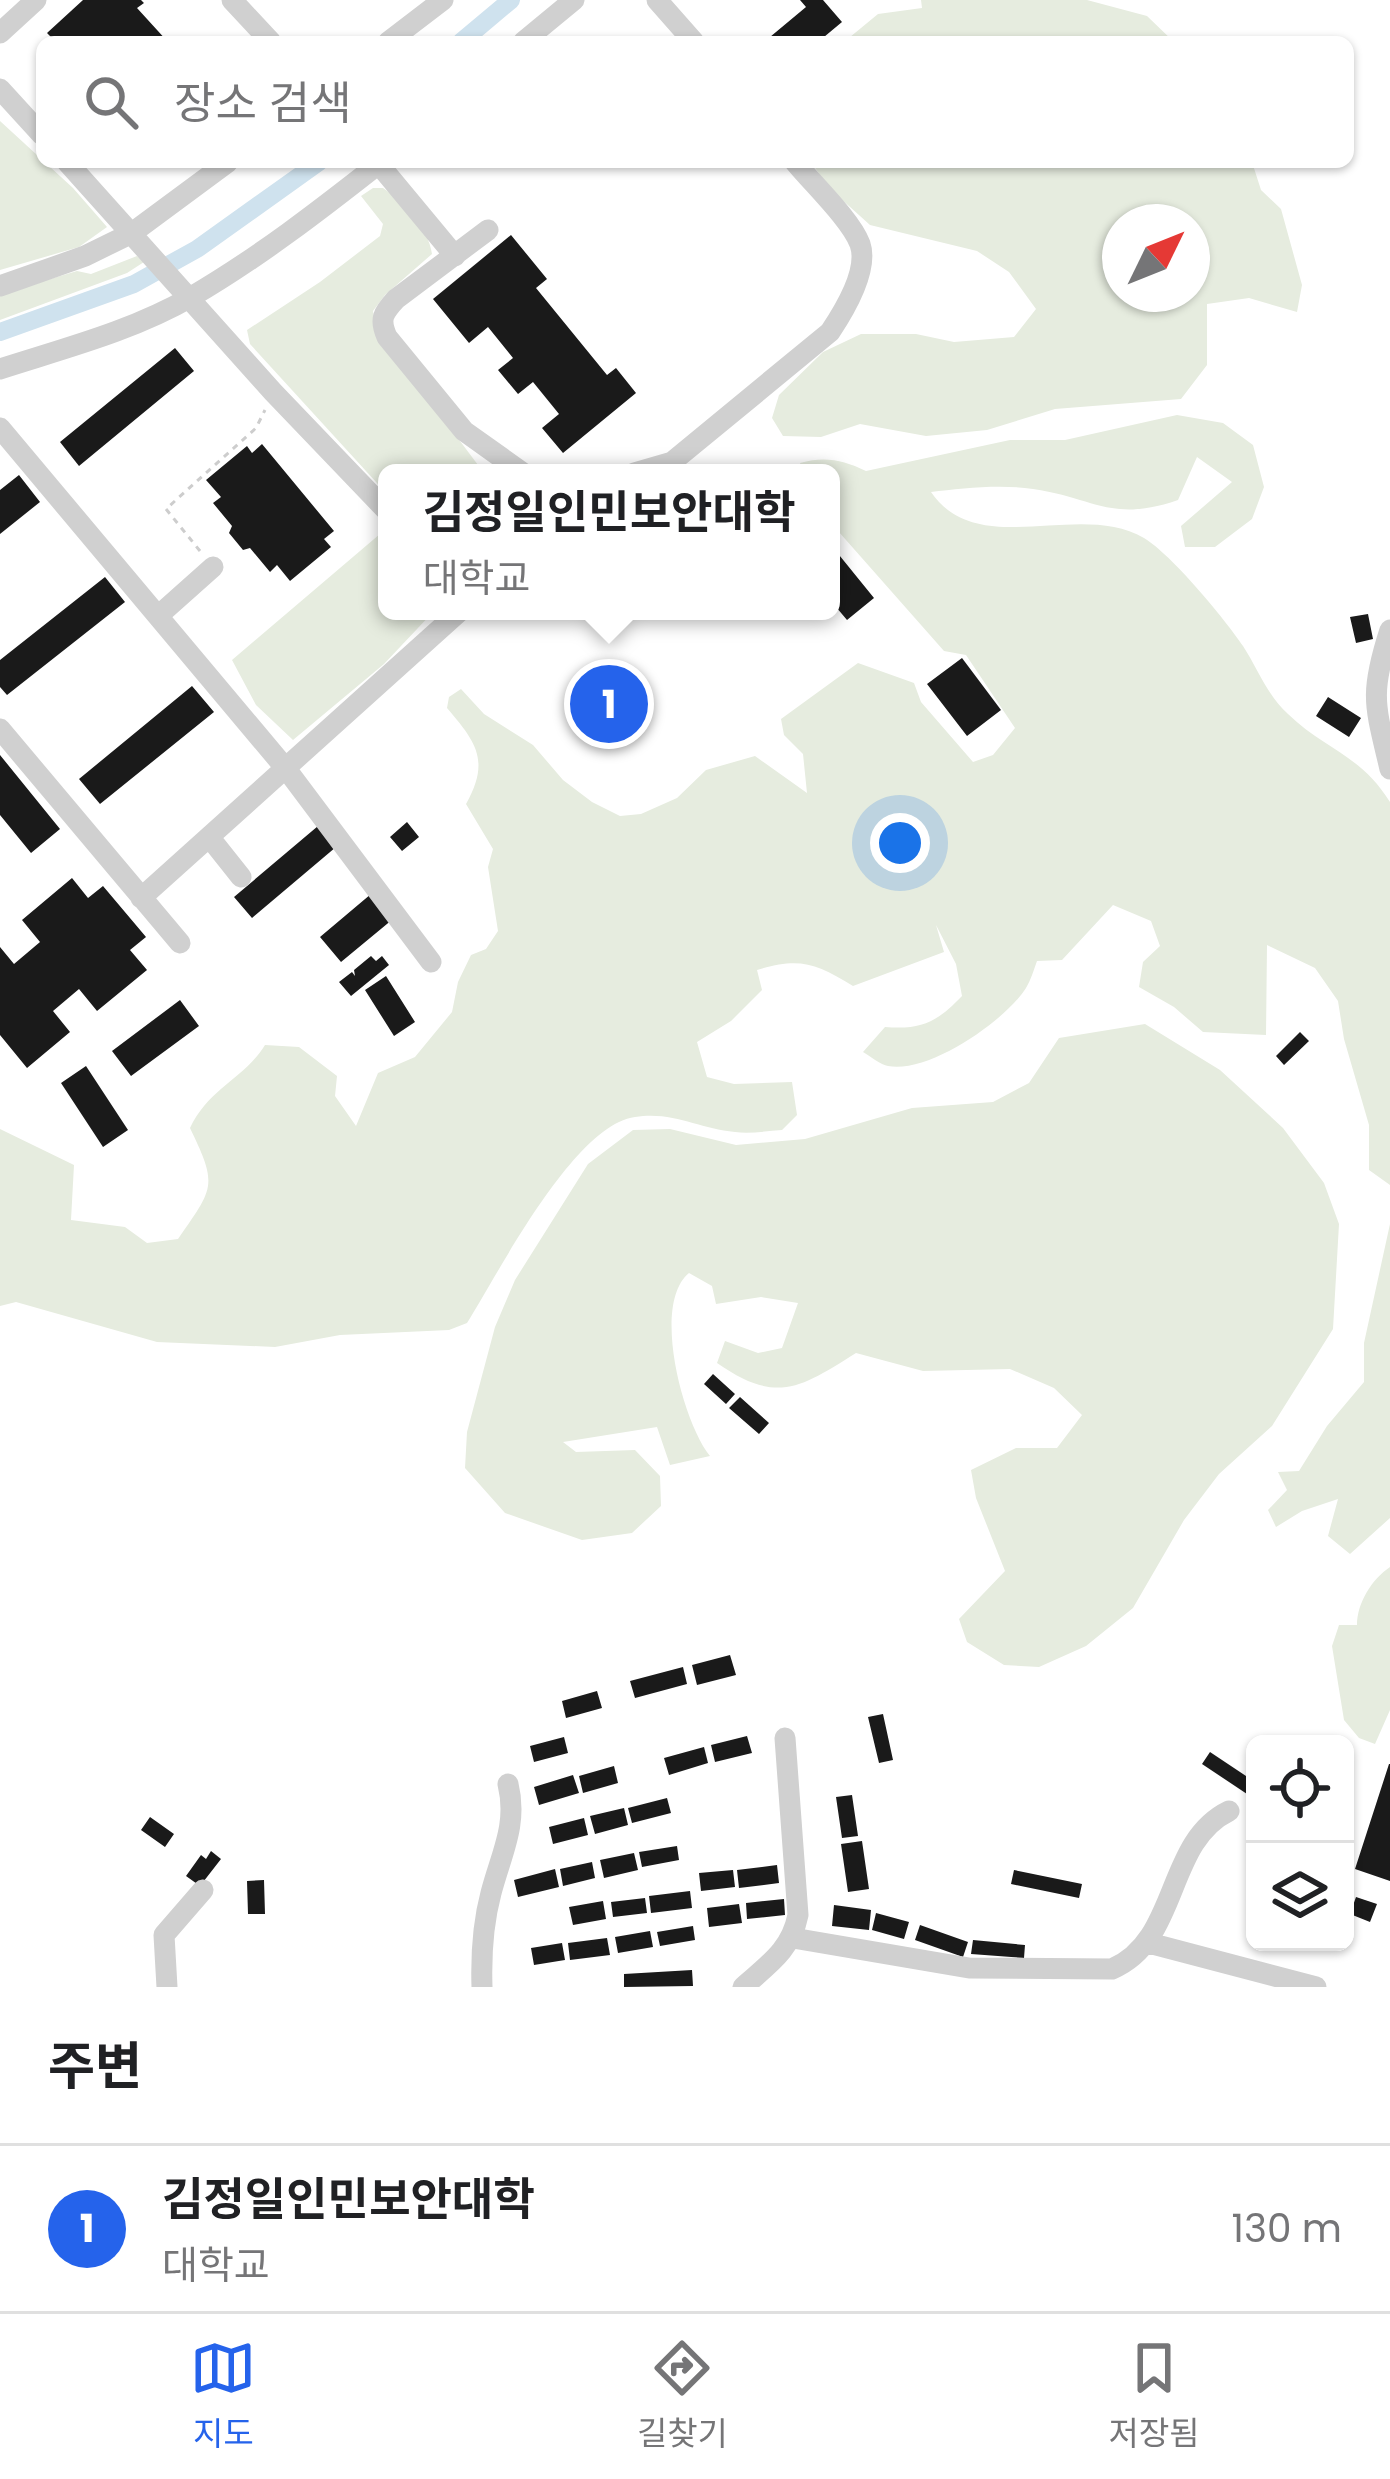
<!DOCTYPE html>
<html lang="ko">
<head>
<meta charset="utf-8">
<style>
	body { margin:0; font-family:Poppins,"Noto Sans KR",sans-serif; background:#f2f2f2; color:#202124 }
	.controls { position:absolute; right:36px; bottom:36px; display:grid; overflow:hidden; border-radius:18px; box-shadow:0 3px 9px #0004 }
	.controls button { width:108px; height:108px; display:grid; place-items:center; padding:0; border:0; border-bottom:3px solid #e0e0e0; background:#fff; color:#202124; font:60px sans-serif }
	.compass { position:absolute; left:1102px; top:204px; width:108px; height:108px; border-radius:50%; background:#fff; box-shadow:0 3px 9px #0004; rotate:47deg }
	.you { position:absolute; left:900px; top:843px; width:42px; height:42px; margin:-30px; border:9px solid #fff; border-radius:50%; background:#1a73e8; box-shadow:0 0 0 18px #1a73e833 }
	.badge { display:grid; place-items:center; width:78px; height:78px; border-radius:50%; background:#2563eb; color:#fff; font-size:39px; font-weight:700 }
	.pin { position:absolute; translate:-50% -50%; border:6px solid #fff; box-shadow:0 3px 12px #0006 }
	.popup { position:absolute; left:378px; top:464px; width:462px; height:156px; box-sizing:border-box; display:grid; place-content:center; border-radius:18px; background:#fff; filter:drop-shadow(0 3px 9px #0005); font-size:39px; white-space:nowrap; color:#757577 }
	.popup b { font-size:45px; color:#202124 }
	.popup::after { content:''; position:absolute; left:50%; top:100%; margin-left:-24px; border:24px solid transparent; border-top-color:#fff }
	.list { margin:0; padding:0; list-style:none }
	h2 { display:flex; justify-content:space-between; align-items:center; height:156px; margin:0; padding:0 48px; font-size:51px }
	h2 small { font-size:39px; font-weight:400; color:#757577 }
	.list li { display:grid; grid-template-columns:78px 1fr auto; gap:36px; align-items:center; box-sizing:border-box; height:168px; padding:0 48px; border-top:3px solid #e0e0e0 }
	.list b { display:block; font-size:45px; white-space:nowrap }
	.list p { margin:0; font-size:39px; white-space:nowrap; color:#757577 }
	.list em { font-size:39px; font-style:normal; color:#757577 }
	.icon { flex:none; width:66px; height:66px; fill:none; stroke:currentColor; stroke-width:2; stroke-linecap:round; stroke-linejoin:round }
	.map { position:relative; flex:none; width:1390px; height:1987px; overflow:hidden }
	.search { position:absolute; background:#fff; box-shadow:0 3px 9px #0004; left:36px; right:36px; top:36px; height:132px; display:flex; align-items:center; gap:30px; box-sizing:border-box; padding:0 42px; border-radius:18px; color:#757577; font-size:45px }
	.sheet { height:324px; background:#fff }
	nav { display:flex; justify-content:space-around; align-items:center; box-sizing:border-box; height:168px; border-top:3px solid #e0e0e0; background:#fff; font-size:33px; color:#757577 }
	nav a { display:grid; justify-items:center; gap:6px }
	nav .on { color:#2563eb }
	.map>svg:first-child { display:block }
	.green { fill:#e6ecdf; fill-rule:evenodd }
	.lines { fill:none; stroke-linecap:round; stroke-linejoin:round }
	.canal { stroke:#cfe2ee; stroke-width:18 }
	.building { fill:#1a1a1a }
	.path { stroke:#cdcdcd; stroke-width:3; stroke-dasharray:6 6; stroke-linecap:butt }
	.minor { stroke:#d0d0d0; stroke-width:21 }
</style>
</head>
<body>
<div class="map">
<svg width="1390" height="1987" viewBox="0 0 1390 1987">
	<rect width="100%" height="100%" fill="#fff"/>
	<path class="green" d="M921 0H1087L1147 16 1174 42H844L878 14 922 8Z
		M0 121 73 188 107 227 79 247 0 270Z
		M811 162H1252L1261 190 1281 209 1302 285 1297 312 1249 298 1207 304V365L1181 399 1055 409 987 430 926 436 860 424 821 437 783 436 772 418 779 395 823 352 861 334H916L954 342 1014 337 1036 309 1009 272 977 251 870 225 829 188ZM1120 222H1192V294H1120Z
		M373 188H383C403 202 429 229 432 254L385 295 373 311 376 329 484 473H387V494L250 344 247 330 320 282 380 236 383 224 361 196Z
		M137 256 144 262 127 273 0 320V294L77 271 91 274Z
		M1177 415 1223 423 1253 445 1264 487 1252 519 1215 547H1185L1181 526 1232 482 1197 457 1178 500C1111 523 1095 498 1033 489 1002 484 961 488 931 492 978 561 1079 500 1144 538 1172 555 1224 618 1243 646 1258 669 1267 695 1288 714 1325 750 1360 754 1390 802V1185L1369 1170V1125L1344 1039 1338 1001 1315 968 1267 945 1266 1035 1203 1032 1174 1007 1139 987 1143 962 1160 946 1151 921 1113 905 1062 960 1037 961C1034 969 1031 980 1026 988 1006 1020 929 1074 888 1066 881 1065 870 1056 863 1052L885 1027C922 1030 937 1022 962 996L956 964 936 925 944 952 853 986C816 963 799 957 757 970L762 990 731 1021 697 1042 707 1077 734 1084 792 1082 797 1115 782 1130C767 1131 750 1134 735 1132 699 1129 674 1111 635 1117 574 1125 499 1272 467 1323L449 1330 340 1335 275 1347 157 1342 16 1302 0 1306V1129L74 1165 71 1220 125 1227 147 1243 178 1239C214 1187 218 1186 190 1128 209 1088 244 1079 265 1045L299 1047 337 1076 335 1096 356 1126 378 1073 415 1057 452 1012 458 982 471 955 486 949 498 931 488 867 493 849 466 804C490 761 477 743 447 708L449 697 461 689 484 714 533 745 563 780 592 802 620 816 641 814 677 798 706 770 755 756 807 793 803 754 784 735 781 719 858 663 914 683 921 702 973 762 993 755 1015 728 966 655 944 651 831 523V473H804L800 463C825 456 843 460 866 471L1010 440H1065Z
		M387 528V611H434L384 664 293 740 256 705 232 660Z
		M1145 1024 1220 1070 1283 1128 1324 1183 1339 1224 1333 1329 1272 1426 1219 1474 1184 1520 1133 1608 1086 1646 1039 1667 1004 1665 967 1642 959 1619 1005 1571 976 1498 971 1470 1016 1448H1057L1082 1415 1054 1388 1010 1369 923 1371 856 1353C799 1389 776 1404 717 1363L725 1341 758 1353 782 1348 798 1303 761 1297 716 1304 712 1286 689 1273C651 1304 683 1423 710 1456L670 1465 657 1427 563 1442 576 1452 635 1450 660 1476 661 1506 632 1533 582 1540 505 1513 465 1468 467 1432 495 1327 515 1280 588 1164 633 1130 670 1129 736 1145 805 1139 912 1108 993 1102 1029 1083 1059 1038Z
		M1390 1224V1518L1350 1554 1328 1536 1338 1499 1302 1511 1276 1527 1268 1510 1287 1490 1278 1472 1299 1471 1327 1426 1364 1382V1343Z
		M1390 1567V1710L1375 1744 1359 1738 1344 1720 1332 1646 1339 1625H1357C1357 1603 1372 1579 1390 1567Z"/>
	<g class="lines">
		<path class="canal" d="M461 42 511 0
			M0 332 134 284 197 249 319 162"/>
	</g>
	<path class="building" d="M83 0H141L144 3 137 8 168 42H48L52 38 47 33Z
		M800 0H823L842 22 818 42H764L806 7Z
		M511 235 547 279 536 288 607 375 616 368 636 393 563 453 542 428 559 414 533 382 518 394 498 370 513 358 488 327 469 343 433 299Z
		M175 348 194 371 79 466 60 442Z
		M262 444 334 531 324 539 331 547 290 581 277 565 270 572 250 548 243 550 229 533 232 526 213 503 221 497 206 480 247 446 252 453Z
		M19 475 40 502 0 534V490Z
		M831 545 874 598 847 620 831 601Z
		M105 577 125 602 7 695 0 687V660Z
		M1368 614 1373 639 1356 643 1350 617Z
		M962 658 1001 710 967 736 927 684Z
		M192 686 214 712 100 804 79 779Z
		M1328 697 1361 718 1349 737 1316 716Z
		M0 755 60 829 31 853 0 815Z
		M407 822 419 837 402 851 390 837Z
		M318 826 336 847 252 918 234 897Z
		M72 878 88 898 103 886 146 937 130 950 147 970 97 1011 79 989 53 1011 70 1032 27 1068 0 1035V947L14 964 40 942 22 920Z
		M371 894 393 919 341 962 320 937Z
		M371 956 376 961 382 956 389 965 351 996 339 982 352 972 355 976 354 970Z
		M386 976 415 1022 394 1036 365 990Z
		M180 1000 199 1026 131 1076 112 1051Z
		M1300 1032 1309 1041 1284 1065 1276 1056Z
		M86 1066 128 1130 103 1147 61 1083Z
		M713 1374 735 1394 726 1404 704 1384Z
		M740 1397 769 1423 759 1434 729 1408Z
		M730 1655 736 1675 697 1685 692 1665Z
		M683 1667 687 1684 635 1698 630 1681Z
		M597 1691 602 1708 566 1718 562 1701Z
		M883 1714 893 1760 879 1763 868 1717Z
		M747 1736 752 1753 715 1762 711 1745Z
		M564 1737 568 1753 534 1762 530 1746Z
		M704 1747 708 1763 669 1775 664 1758Z
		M1210 1752 1255 1782 1247 1794 1202 1764Z
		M1389 1764H1390V1881L1355 1869Z
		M614 1766 618 1783 583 1793 579 1776Z
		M573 1775 579 1793 539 1805 534 1787Z
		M852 1795 858 1836 842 1838 836 1797Z
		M667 1798 671 1813 632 1823 628 1808Z
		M624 1808 628 1825 595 1834 590 1816Z
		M150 1817 174 1834 165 1847 141 1830Z
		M584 1818 588 1835 553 1844 549 1827Z
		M862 1841 869 1889 848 1892 841 1844Z
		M677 1846 679 1860 642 1867 639 1852Z
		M211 1851 221 1859 200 1886 186 1876 201 1855 206 1859Z
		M634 1853 638 1870 604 1878 600 1860Z
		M592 1862 595 1878 563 1886 560 1869Z
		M777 1865 779 1883 739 1888 737 1870Z
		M555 1869 559 1887 518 1897 514 1880Z
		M733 1870 735 1887 701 1891 699 1873Z
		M1014 1870 1082 1884 1079 1898 1011 1884Z
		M264 1880 265 1914H248L247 1881Z
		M690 1891 692 1908 651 1913 649 1896Z
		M1356 1897 1377 1904 1370 1922 1350 1914Z
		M645 1898 647 1913 613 1917 611 1902Z
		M784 1899 785 1915 747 1919 746 1903Z
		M603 1901 606 1919 573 1925 569 1907Z
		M739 1904 742 1923 709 1927 707 1908Z
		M834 1905 871 1910 869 1930 832 1926Z
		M876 1913 909 1922 904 1939 872 1930Z
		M920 1925 968 1942 963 1957 915 1940Z
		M693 1926 695 1940 660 1946 657 1932Z
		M650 1931 653 1947 618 1953 615 1937Z
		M607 1938 610 1955 570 1960 568 1943Z
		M973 1940 1025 1945 1024 1958 971 1954Z
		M562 1943 565 1960 534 1965 531 1948Z
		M692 1970 693 1986 624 1987V1974Z"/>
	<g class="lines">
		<path class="path" d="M200 551 166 509 256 428 265 410"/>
		<path class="minor" d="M232 0 271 42
			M657 0 694 42
			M0 33 36 0
			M388 42 443 0
			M523 42 574 0
			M0 89 42 135
			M67 162 273 392 387 511
			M377 162 455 256
			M488 230 396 299C383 313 379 319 387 337L464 431 523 473
			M0 286 85 256 132 233 228 162
			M0 369C65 348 132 331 191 297 258 258 320 210 381 162
			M0 428 287 770 431 962
			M634 473 672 462 830 332C844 311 869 270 860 244 851 220 813 184 795 162
			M158 616 213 567
			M1390 630C1369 695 1375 705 1390 769
			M0 729 180 943
			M210 838 241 877
			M141 898 460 611
			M793 1938 969 1968 1112 1969C1180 1940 1165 1842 1229 1811
			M1149 1943 1316 1987
			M167 1987 164 1935 203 1890
			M482 1987C481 1956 483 1923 491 1893 501 1854 518 1825 508 1784
			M743 1987C769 1964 791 1950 798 1915L785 1738"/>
	</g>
</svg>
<div class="controls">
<button><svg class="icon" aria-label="locate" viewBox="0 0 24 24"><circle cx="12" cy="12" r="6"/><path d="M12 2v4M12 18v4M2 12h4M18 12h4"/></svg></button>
<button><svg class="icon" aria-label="layers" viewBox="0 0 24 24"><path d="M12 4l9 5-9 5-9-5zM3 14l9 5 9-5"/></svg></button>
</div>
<svg class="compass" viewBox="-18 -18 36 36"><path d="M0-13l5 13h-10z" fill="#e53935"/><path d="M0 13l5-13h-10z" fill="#757577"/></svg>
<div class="you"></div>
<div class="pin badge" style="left:609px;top:704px">1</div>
<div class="popup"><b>김정일인민보안대학</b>대학교</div>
<div class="search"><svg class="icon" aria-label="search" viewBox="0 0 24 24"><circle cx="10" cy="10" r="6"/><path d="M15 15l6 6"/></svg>장소 검색</div>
</div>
<section class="sheet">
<h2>주변<small></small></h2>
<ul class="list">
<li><span class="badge">1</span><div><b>김정일인민보안대학</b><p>대학교</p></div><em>130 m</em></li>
</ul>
</section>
<nav>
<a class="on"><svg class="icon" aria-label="map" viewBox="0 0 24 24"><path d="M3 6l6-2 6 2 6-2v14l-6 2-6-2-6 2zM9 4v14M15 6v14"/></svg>지도</a>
<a><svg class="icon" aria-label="directions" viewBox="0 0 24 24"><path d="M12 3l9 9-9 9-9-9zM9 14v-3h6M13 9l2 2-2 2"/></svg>길찾기</a>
<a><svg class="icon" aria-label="saved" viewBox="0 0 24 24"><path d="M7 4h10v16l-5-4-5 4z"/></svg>저장됨</a>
</nav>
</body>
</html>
